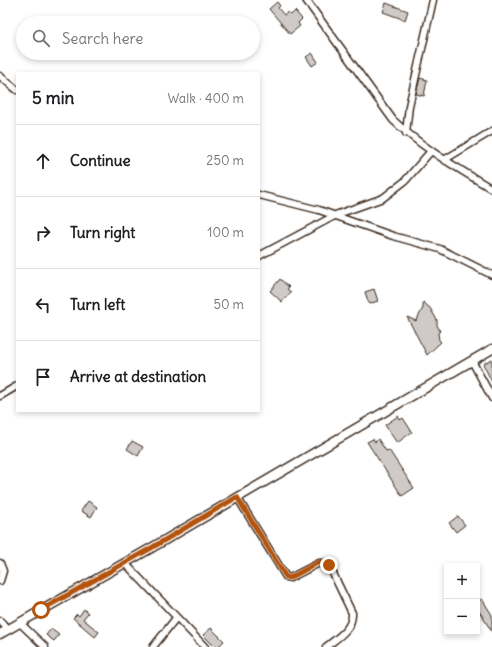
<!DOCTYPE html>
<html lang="en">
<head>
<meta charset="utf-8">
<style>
	body { margin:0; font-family:Delius,sans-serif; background:#f2f2f2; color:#202124 }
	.controls { position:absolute; right:12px; bottom:12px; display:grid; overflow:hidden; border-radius:0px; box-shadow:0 2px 6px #0003 }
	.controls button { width:36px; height:36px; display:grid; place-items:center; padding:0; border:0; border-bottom:1px solid #e0e0e0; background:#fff; color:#202124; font:20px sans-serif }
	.stop { position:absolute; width:12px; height:12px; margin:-9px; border:3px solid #b45309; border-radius:50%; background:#fff }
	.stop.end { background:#b45309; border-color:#fff; box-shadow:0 1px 4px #0008 }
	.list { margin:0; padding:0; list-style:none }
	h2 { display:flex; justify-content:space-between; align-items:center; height:52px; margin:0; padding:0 16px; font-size:17px }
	h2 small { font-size:13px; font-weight:400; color:#757577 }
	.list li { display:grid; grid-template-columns:26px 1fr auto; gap:12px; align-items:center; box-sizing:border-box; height:72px; padding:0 16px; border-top:1px solid #e0e0e0 }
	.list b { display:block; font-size:15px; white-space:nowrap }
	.list em { font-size:13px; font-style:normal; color:#757577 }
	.icon { flex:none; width:22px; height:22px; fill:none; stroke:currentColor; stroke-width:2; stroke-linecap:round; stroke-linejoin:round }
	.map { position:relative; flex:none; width:492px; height:647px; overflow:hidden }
	.search { position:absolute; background:#fff; box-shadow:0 2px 6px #0003; left:16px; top:16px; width:244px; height:44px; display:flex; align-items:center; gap:10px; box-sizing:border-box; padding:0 14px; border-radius:22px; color:#757577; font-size:15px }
	.panel { position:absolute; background:#fff; box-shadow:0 2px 6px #0003; left:16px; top:72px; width:244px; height:340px; border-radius:0px }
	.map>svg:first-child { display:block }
	.building { fill:#cfcac7; stroke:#3b2a1e }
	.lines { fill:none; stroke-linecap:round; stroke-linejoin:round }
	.minor-casing { stroke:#3b2a1e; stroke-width:9 }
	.major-casing { stroke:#3b2a1e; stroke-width:11 }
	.minor { stroke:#fff; stroke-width:6 }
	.major { stroke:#fff; stroke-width:8 }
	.route { stroke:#b45309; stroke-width:5 }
</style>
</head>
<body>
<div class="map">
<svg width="492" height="647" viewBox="0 0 492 647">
	<rect width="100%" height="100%" fill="#fff"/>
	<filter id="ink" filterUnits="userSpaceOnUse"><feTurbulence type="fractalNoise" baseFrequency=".025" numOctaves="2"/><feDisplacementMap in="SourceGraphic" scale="8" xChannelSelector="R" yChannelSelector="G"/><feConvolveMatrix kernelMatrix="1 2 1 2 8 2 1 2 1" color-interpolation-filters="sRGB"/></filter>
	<g filter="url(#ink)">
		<path class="building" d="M277 2 280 6 278 8 284 15 288 12 291 15 295 11 302 19 298 23 300 26 290 34 269 9Z
			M386 3 408 11 405 20 383 12Z
			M312 53 318 62 312 66 306 57Z
			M420 78 427 80 424 96 416 94Z
			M280 279 289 287 287 289 291 292 282 302 270 291Z
			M374 289 378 301 369 304 365 292Z
			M423 302 430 308 437 320V325L440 331 438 333 439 340 441 342 427 355 407 317 416 321 423 308Z
			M492 359V382L483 364Z
			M398 416 400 420 403 418 412 432 397 443 385 425Z
			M373 439 375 442 378 439 386 451 389 450 414 488 402 496 367 442Z
			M132 441 143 447 138 456 127 449Z
			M88 501 97 507 91 517 81 511Z
			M458 516 465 525 456 532 449 523Z
			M482 599 492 615V632L477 608V602Z
			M84 609 88 613 83 619 99 632 95 637 73 618 77 614 79 616Z
			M211 628 224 641 218 647H215L203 635Z
			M51 629 59 635 54 641 46 635Z"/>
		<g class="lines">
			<defs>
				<path id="minor" d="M306 0 393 120C422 148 458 168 492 189
					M0 76 17 90
					M406 133 409 106 433 0
					M444 160 492 131
					M259 195 319 210 393 236 440 249 492 275
					M259 256 338 214 383 198 405 181 431 151
					M472 361 492 398
					M0 396 17 386
					M237 497 286 577 290 578 319 563H328L352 613C353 629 337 638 326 647
					M0 563 3 571 0 581
					M125 563 205 647
					M0 621 8 629
					M20 623 45 647
					M153 647 176 618"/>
				<path id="major" d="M0 634 153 547 492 349"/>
			</defs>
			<use href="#minor" class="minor-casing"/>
			<use href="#major" class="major-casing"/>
			<use href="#minor" class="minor"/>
			<use href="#major" class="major"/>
		</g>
	</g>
	<g class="lines" filter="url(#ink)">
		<path class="route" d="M41 610 153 547 237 497 286 577 290 578 319 562H326L329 565"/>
	</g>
</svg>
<div class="controls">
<button>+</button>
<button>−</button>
</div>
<div class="stop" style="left:41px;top:610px"></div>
<div class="stop end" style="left:329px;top:565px"></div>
<div class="search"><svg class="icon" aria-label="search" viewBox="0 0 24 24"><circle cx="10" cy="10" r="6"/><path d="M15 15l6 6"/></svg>Search here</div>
<section class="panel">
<h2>5 min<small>Walk · 400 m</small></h2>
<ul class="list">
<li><svg class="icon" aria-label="ahead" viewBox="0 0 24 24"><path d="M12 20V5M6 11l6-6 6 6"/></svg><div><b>Continue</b></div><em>250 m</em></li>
<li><svg class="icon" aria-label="right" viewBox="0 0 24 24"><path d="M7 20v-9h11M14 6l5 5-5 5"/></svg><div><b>Turn right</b></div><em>100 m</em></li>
<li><svg class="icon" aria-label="left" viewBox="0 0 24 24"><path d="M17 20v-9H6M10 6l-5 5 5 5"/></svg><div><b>Turn left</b></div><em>50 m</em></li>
<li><svg class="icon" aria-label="arrive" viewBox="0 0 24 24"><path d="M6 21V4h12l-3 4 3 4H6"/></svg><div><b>Arrive at destination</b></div></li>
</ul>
</section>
</div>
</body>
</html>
